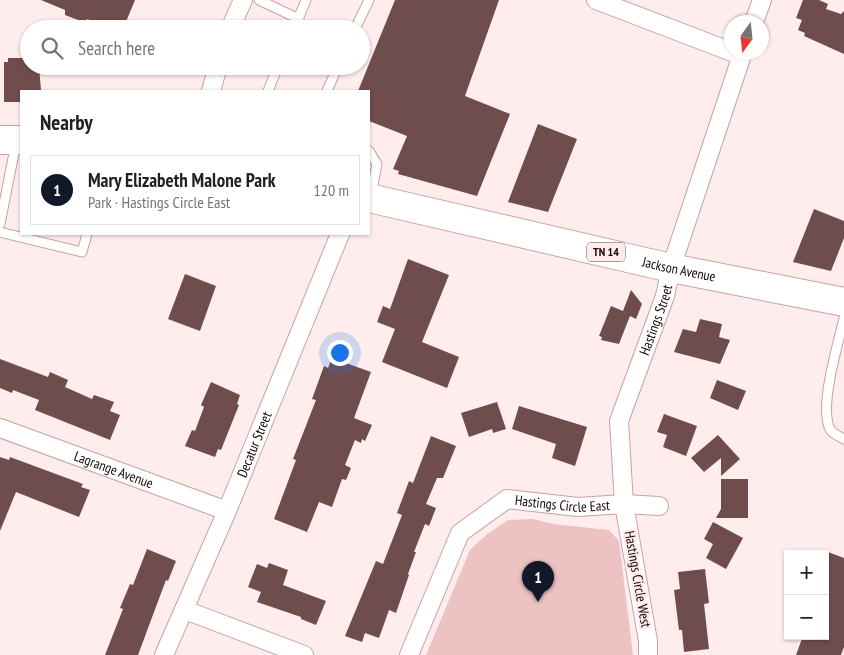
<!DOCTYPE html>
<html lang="en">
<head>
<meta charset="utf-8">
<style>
	body { margin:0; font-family:"PT Sans Narrow",sans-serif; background:#f6f6f6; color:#202124 }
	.controls { position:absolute; right:15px; bottom:15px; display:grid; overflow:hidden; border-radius:0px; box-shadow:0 1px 4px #0004 }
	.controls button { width:45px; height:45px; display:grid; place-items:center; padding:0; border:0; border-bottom:1px solid #e0e0e0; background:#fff; color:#202124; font:25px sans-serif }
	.compass { position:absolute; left:724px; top:15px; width:45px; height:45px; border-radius:50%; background:#fff; box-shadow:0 1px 4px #0004; rotate:195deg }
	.you { position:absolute; left:339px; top:352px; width:18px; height:18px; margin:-12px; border:4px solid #fff; border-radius:50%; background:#1a73e8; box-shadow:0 0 0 8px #1a73e833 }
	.badge { display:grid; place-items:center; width:32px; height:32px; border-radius:50%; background:#111827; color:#fff; font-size:16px; font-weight:700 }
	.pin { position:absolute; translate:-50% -41px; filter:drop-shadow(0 1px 2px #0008) }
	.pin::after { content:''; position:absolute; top:26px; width:18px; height:15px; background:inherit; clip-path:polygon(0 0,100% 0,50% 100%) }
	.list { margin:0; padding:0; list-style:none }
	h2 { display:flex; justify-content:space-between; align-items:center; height:65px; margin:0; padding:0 20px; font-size:21px }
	h2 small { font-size:16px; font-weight:400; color:#757577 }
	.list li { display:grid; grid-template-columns:32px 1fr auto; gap:15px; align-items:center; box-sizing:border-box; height:70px; margin:0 10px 10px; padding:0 10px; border:1px solid #e0e0e0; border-radius:0px }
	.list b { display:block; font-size:19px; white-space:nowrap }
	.list p { margin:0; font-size:16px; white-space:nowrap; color:#757577 }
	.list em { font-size:16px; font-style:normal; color:#757577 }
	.icon { flex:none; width:28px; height:28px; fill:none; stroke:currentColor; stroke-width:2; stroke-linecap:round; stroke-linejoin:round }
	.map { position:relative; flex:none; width:844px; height:655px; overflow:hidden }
	.search { position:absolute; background:#fff; box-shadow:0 1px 4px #0004; left:20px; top:20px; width:350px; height:55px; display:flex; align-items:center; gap:12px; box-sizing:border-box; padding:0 18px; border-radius:28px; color:#757577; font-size:19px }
	.panel { position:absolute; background:#fff; box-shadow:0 1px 4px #0004; left:20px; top:90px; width:350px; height:145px; border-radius:0px }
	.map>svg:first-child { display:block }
	.green { fill:#ecc3c2 }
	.building { fill:#704d4d }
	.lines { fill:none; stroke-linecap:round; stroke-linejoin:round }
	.service-casing { stroke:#c9a1a0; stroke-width:11 }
	.minor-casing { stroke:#c9a1a0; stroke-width:20 }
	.primary-casing { stroke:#c9a1a0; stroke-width:30 }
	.service { stroke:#fff; stroke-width:9 }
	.minor { stroke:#fff; stroke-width:18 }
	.primary { stroke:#fff; stroke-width:28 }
	.labels { text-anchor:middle; stroke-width:5; stroke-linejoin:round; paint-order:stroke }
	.shield { fill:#feedec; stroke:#5a4c4c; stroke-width:1 }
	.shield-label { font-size:12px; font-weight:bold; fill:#140707 }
	.street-label { font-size:14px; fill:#140707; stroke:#feedec }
</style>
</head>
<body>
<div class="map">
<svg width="844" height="655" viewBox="0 0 844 655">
	<rect width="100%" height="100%" fill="#feedec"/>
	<path class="green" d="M533 519 553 524 609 530 619 541 633 655H426L470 550 486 535 508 520Z"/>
	<path class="building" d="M41 0H135L123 29H114L87 19 86 23 65 15V10Z
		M395 0H499L465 96 510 114 477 196 398 174 399 171 393 169 407 136 369 121V91H358Z
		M803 0H819L828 4 826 9 841 14 844 11V54L804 36 805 33 798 30 802 20 796 18Z
		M8 58H29V66H39L41 90H22L21 102H4V62H8Z
		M538 124 577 139 548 212 508 202Z
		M814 209 844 221V238L831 271 793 262Z
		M408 259 449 275 422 342 459 357 447 388 382 362 395 329 377 322 383 306 390 309Z
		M185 274 216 286 200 331 168 319Z
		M631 290 642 304 636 319 630 316 619 344 601 340 602 337 599 336 611 306 623 311Z
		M700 319 722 324 719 337 730 340 720 364 674 352 683 329 696 332Z
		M332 358 371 372 354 418 372 425 365 441 362 439 361 443 355 440 345 465 351 468 346 480 342 479 332 507 319 502 307 532 274 519 296 460 293 459 316 400 312 399 324 366 328 368Z
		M0 359 48 377 50 372 68 380 65 387 92 399 94 395 114 402 110 411 120 415 110 440 35 410 39 400 13 390 12 393 0 388Z
		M717 380 746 391 738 410 710 398Z
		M211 382 240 395 237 404 239 405 221 450 218 449 215 457 185 446 192 430 195 431 204 407 201 405Z
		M497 402 506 429 493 433 492 429 469 437 461 413Z
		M519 406 587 427 575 466 552 458 556 444 512 429Z
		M664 414 697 426 686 456 663 447 667 435 657 432Z
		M718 435 740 459 721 476V458L704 472 691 458Z
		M431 436 456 446 443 478H437L426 504 436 508 429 526 425 524 414 552H416L408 574 409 575 396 613 389 610 379 638 365 633 362 642 345 636 376 561 383 564 402 515 397 513 409 481 413 483Z
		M0 457 9 460 10 457 83 484 81 487 90 490 79 517 16 492 0 531Z
		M721 479H748V518H716L721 509Z
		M713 522 743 538 726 569 706 558 713 544 704 539Z
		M147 549 176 561 168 581 166 580 138 655H105L123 609 120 608 130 584 133 585Z
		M825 551 844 558V647L841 655H796L803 636H825Z
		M269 563 288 570 283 585 326 601 316 625 301 619V617L257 602 261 592 248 587 257 564 267 568Z
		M705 569 709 603 704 604 709 649 684 652 682 630H679L674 590 680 589 678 572Z"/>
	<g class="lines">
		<defs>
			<path id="service" d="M259 0 299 19
				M294 29 306 0
				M355 29 369 0
				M268 91 278 66
				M327 91 338 66
				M369 151 377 164 371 195
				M0 224 16 143
				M0 232 82 252 87 234
				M844 318C838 345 820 402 829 427 831 433 838 436 844 439"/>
			<g id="minor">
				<path d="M596 0 732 52"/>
				<path d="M754 22 762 0"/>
				<path d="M230 29 243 0"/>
				<path d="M211 91 218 66"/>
				<path id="s1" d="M0 428 227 511"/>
				<path d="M185 610 304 655"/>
				<path id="s2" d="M164 655 227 511 340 234"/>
				<path id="s3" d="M409 655 460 533 507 499 578 507 624 504 659 506"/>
				<path id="s4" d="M648 655V641L624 504 619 421 665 296 671 268 743 52"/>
			</g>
			<g id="primary">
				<path d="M0 140H21"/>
				<path id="s5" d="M369 198 671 268 844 302"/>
			</g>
		</defs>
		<use href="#service" class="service-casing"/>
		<use href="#minor" class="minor-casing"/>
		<use href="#primary" class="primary-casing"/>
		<use href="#service" class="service"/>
		<use href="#minor" class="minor"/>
		<use href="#primary" class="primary"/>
	</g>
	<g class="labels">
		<rect class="shield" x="587" y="242.5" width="38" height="19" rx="4"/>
		<g class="shield-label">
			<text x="606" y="256">TN 14</text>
		</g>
		<g class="street-label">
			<text dy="5" stroke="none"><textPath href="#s5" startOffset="318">Jackson Avenue</textPath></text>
			<text dy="5" stroke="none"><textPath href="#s4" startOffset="344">Hastings Street</textPath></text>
			<text dy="5" stroke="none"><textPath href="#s2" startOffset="229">Decatur Street</textPath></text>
			<text dy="5" stroke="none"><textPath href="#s1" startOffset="121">Lagrange Avenue</textPath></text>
			<text dy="5" stroke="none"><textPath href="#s3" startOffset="246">Hastings Circle East</textPath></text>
			<text transform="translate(638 579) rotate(80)" y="5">Hastings Circle West</text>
		</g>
	</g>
</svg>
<div class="controls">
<button>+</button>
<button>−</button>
</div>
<svg class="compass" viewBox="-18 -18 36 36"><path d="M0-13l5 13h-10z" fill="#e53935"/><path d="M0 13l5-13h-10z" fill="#757577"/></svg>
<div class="you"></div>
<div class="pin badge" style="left:538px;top:602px">1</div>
<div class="search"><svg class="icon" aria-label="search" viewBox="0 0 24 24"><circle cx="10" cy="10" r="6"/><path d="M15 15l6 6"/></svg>Search here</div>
<section class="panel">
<h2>Nearby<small></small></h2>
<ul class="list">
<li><span class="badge">1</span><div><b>Mary Elizabeth Malone Park</b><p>Park · Hastings Circle East</p></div><em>120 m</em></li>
</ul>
</section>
</div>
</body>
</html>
